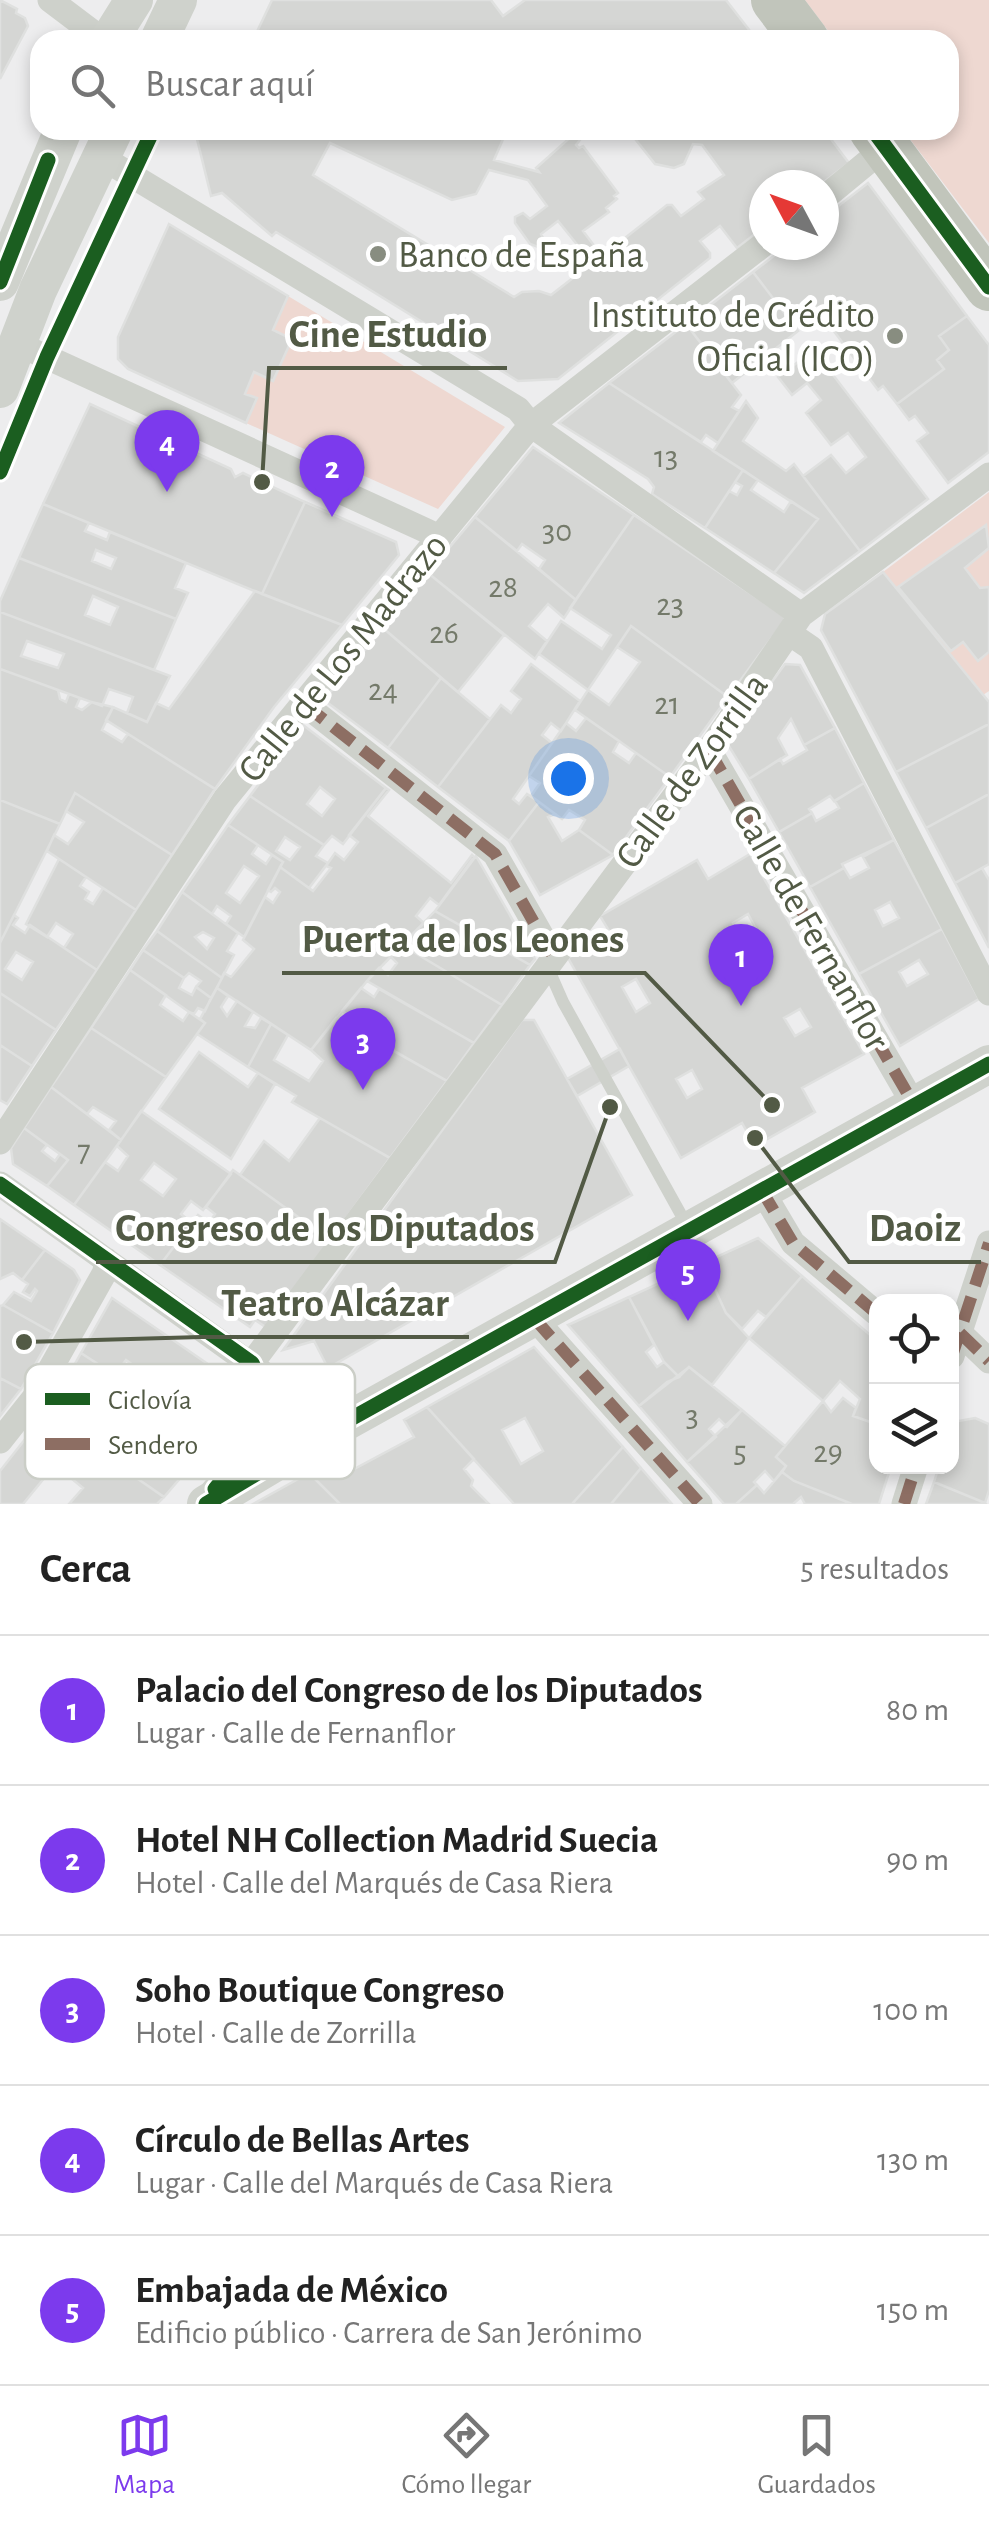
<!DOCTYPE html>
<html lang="es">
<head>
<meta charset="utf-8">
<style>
	body { margin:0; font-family:"Alegreya Sans",sans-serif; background:#f2f2f2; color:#222 }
	.controls { position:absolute; right:30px; bottom:30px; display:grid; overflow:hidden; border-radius:20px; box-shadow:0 5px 15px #0003 }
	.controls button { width:90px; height:90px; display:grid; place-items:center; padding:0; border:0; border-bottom:2px solid #e0e0e0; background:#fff; color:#222; font:50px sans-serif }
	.compass { position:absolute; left:749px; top:170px; width:90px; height:90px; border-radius:50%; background:#fff; box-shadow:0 5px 15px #0003; rotate:311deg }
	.you { position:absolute; left:568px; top:778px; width:35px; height:35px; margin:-25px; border:8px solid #fff; border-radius:50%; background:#1a73e8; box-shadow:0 0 0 15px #1a73e833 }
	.badge { display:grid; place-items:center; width:65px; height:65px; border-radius:50%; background:#7c3aed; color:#fff; font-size:32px; font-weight:700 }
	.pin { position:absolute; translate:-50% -82px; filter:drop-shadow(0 2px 5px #0008) }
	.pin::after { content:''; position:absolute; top:52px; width:35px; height:30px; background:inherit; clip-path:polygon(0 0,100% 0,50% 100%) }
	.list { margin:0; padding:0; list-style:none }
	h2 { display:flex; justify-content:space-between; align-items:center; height:130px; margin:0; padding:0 40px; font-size:42px }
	h2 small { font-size:32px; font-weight:400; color:#767676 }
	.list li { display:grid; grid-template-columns:65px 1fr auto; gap:30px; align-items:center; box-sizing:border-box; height:150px; padding:0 40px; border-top:2px solid #e0e0e0 }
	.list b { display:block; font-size:38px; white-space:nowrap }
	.list p { margin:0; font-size:32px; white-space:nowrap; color:#767676 }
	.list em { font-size:32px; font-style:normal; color:#767676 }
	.icon { flex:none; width:55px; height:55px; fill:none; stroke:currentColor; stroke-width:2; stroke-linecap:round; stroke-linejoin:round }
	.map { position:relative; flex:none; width:989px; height:1504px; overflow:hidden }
	.search { position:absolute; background:#fff; box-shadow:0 5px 15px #0003; left:30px; right:30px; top:30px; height:110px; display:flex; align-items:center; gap:25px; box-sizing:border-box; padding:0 35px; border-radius:30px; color:#767676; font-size:38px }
	.sheet { height:880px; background:#fff }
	nav { display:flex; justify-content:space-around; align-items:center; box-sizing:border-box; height:140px; border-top:2px solid #e0e0e0; background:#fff; font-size:28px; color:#767676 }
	nav a { display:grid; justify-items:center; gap:5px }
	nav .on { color:#7c3aed }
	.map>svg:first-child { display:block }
	.green { fill:#eed8d1 }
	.building { fill:#d5d6d4; stroke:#dfe0df; stroke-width:2.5; fill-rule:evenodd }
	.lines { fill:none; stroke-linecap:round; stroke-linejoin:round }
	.lane { stroke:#ced1cb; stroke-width:12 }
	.street { stroke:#ced1cb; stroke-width:25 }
	.secondary { stroke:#cfd2cc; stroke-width:38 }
	.highway { stroke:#c1c5bb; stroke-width:48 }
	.quiet { stroke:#8d6e63; stroke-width:12; stroke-dasharray:25 12; stroke-linecap:butt }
	.cycleway-casing { stroke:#fff; stroke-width:21 }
	.cycleway { stroke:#1b5e20; stroke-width:15 }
	.poi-dot { fill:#888d80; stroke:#fff; stroke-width:4 }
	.labels { text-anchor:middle; stroke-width:10; stroke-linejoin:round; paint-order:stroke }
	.number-label { font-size:32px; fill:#747a6a }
	.poi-label { font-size:38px; fill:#525a45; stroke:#fff; text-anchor:start }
	.street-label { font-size:38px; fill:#525a45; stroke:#fff }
	.key { fill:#fff; stroke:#cbcec7; stroke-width:2.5 }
	.key-label { font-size:28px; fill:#525a45 }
	.leader { fill:none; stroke:#525a45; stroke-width:4 }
	.callout-dot { fill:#525a45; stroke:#fff; stroke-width:4 }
	.callout-label { font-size:40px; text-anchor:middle; font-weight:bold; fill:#525a45; stroke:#fff; stroke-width:10; stroke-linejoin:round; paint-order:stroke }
</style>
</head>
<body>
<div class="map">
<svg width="989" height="1504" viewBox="0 0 989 1504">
	<rect width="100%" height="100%" fill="#ededee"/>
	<path class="green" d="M805 0H989V243L903 130H949V40H835Z
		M288 296 505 427 438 509 246 423 256 399 245 394 254 372 273 381 292 339 273 330Z
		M989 492V691L983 695 883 572Z"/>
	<path class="building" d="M0 0 17 9 16 13 25 18 28 26 0 79Z
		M272 0H491L503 16 525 0H726L757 40H253Z
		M212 130H507L494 160 539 172 536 168 575 133 580 140 576 145 579 148 583 146 618 193 614 196 617 199 606 208 609 212 583 231 602 256 667 205H672L681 216 704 199 698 192 724 175 702 145 693 144 684 164 674 168 655 164 628 130H824L849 163 820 185H764V227L737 248 720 226 700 241 710 253V258L558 379 518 381 276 232 272 236 222 193 211 196 197 139 208 138ZM330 143 452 200 476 194 489 170 528 180 547 206 530 219 523 213 515 217V223L530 244 541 248 545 242 541 234 558 221 592 263 551 295 539 291 522 292 514 297 313 175Z
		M868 183 967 316 939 336 949 350 937 360 944 369 897 404 883 386 878 390 815 306 792 323 753 272 788 245H824V217Z
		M169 224 288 296 273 330 292 339 273 381 254 372 245 394 257 398 246 423 128 369 118 359V337Z
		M753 272 798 331 732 383 686 324Z
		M967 316 989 345V452L948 483 917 441 928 433 915 416 909 420 897 404 944 369 937 360 949 350 939 336Z
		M686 324 741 395 732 407 739 411 718 443 706 435 701 442 609 383Z
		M814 350 928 499 860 551 803 476 831 455 846 473 866 457 848 433 831 445 806 413 821 400 807 383 792 395 778 377Z
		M609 383 743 470 705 528 652 494 654 487 648 479 559 423Z
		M746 401 758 418 743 441 786 471 794 464 860 551 804 593 774 573 818 519 713 451Z
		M90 404 231 469 235 477 243 473 305 502 262 594 43 504Z
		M533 447 634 515 576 600 539 569 545 560 522 544 517 551 475 517Z
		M743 470 758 480 751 490 784 512 791 501 818 519 774 573 705 528 729 491 737 495 742 486 735 482Z
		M305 502 396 542 399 555 342 625 262 594Z
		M43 504 89 523 85 531 107 540 110 532 186 563 175 588 188 593 176 619 19 558ZM96 550 116 558 111 569 92 561Z
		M634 515 784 616 785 620 728 697 631 626 588 690 539 654 561 621 602 649 611 635 570 608Z
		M475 517 576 600 564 618 548 604 529 626 547 641 535 659 428 573Z
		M986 525 989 548 965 568 980 588 989 587V652L978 661 963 642 951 651 898 587Z
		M19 558 176 619 154 670 0 612V601ZM93 596 118 607 110 625 85 615Z
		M883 572 989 702V724L896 772 821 630 825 614Z
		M428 573 504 635 458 692 383 628Z
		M255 591 342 625 274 707 215 789 106 720 113 707 147 722 156 703 169 709Z
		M0 612 170 676 147 722 127 713 133 697 109 689 102 706 0 669ZM27 641 64 654 58 668 21 656Z
		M631 626 728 697 670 777 575 710 588 690 609 705 640 662 617 647Z
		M383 628 441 678 388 748 324 700Z
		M531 664 580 701 561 731 551 723 542 735 552 743 513 799 519 804 527 794 539 802 509 841 438 787 501 705 511 713 521 699 511 691Z
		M785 664 800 665 835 728 804 745 791 719 778 738 787 755 749 779 727 743Z
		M0 669 58 690 60 699 66 702 69 694 80 698 76 707 82 710 92 702 113 707 102 730 122 742 128 734 215 789 172 855 75 793 60 824 0 800Z
		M441 678 490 719 438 787 388 748Z
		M586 718 619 741 613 752 629 763 636 753 670 777 613 855 579 830 585 820 569 810 562 819 531 796 540 783 529 776 566 723 576 731Z
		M989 724V794L926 828 896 772Z
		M303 725 386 788 343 844 332 836 324 845 250 796ZM320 787 335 799 322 816 307 804Z
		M835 728 864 783 834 801 830 796 809 809 812 813 779 832 749 779 780 759 783 764 807 750 804 745Z
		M864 783 894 840 842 864 844 868 810 887 779 832 812 813 816 821 839 808 835 801Z
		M386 788 389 790 368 816 451 883 472 855 474 857 439 905 430 898 416 916 424 923 367 981 311 1050 217 988 224 973 231 977 254 949 243 940 265 897 273 903 280 892 275 888 271 892 268 890 280 867 313 891 331 868 326 866 335 853 344 860 358 842 349 835Z
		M75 793 172 855 136 910 47 851 54 835 68 844 84 822 66 811Z
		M989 794V864L955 883 926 828Z
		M250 796 324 845 316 856 328 863 309 888 280 867 283 862 228 825ZM285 837 300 847 290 860 276 851Z
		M0 800 60 824 0 943Z
		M539 802 555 814 548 817 562 841 579 830 613 855 540 895 509 841Z
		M228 825 258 845 252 854 266 864 272 855 283 862 244 937 226 924 231 916 217 906 212 914 182 892ZM244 866 259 876 240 903 226 893Z
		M894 840 942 929 859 974 810 887 844 868 850 878 869 868 863 857ZM890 902 899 918 883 926 875 910Z
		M750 854 864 1054 802 1088 815 1112 810 1115 755 1146 742 1123 681 1158 568 958 611 934 600 916 697 860 708 879ZM748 914 761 938 747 947 733 923ZM636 979 650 1003 636 1012 622 987ZM800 1009 811 1027 795 1036 784 1018ZM692 1070 702 1089 687 1098 676 1079Z
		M476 856 535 959 530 965 435 911Z
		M59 859 86 877 80 886 89 892 85 899 93 904 103 888 136 910 97 970 64 948 73 934 56 923 47 937 26 924Z
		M982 868 989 880V948L955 883Z
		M182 892 238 933 227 951 234 955 222 978 157 931ZM203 932 214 938 207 949 195 937Z
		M435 911 530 965 502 1005 402 945Z
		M14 915 18 918 13 925 25 933 30 925 97 970 56 1030 0 993V943ZM16 952 33 962 22 980 5 969Z
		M942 929 979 999 900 1046 859 974ZM919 960 928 974 907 986 899 972Z
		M157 931 222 978 211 998 196 987 201 981 189 973 184 978 143 950Z
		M402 945 502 1005 474 1043 367 981 379 968 388 975 397 963 391 957Z
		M143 950 184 978 179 988 192 995 196 987 211 998 205 1011 198 1008 194 1014 189 1012 130 970Z
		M130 970 166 995 160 1005 183 1021 189 1012 205 1023 166 1077 91 1028Z
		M217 988 228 996 221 1007 227 1016 237 1001 253 1012 245 1026 255 1028 261 1018 271 1024 248 1067 197 1034 205 1023 200 1019Z
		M361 988 374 997 379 989 474 1043 447 1081 353 1028 357 1020 342 1011Z
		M0 993 56 1030 32 1066 0 1045Z
		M336 1018 350 1026 342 1036 356 1045 364 1034 447 1081 390 1158 292 1102 296 1096 248 1067 271 1024 288 1035 274 1060 309 1081 323 1061 311 1050Z
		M522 1020H534L632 1195 328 1368 314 1341 283 1350Z
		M91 1028 166 1077 121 1140 109 1130 116 1121 93 1107 87 1114 51 1087Z
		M0 1045 32 1066 7 1104 0 1100Z
		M620 1049 629 1066 577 1096 567 1079Z
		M199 1052 248 1087 258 1073 275 1084 231 1159 159 1109Z
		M51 1087 121 1140 74 1205 47 1186 68 1160 24 1128Z
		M141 1111 231 1174 203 1210 191 1201 181 1214 192 1223 160 1265 74 1205 105 1162 118 1171 128 1156 117 1146ZM154 1163 176 1179 163 1196 141 1180Z
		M320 1118 390 1158 330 1240 240 1175 264 1141 289 1161Z
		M24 1128 47 1145 42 1151 55 1161 60 1154 68 1160 47 1186 13 1164 11 1148Z
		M233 1170 330 1240 267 1328 255 1320 250 1327 160 1265 198 1215 209 1223 215 1214 206 1207Z
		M0 1219 45 1250 22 1280 13 1273 0 1279Z
		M758 1238 802 1276 766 1317 758 1311 742 1329 726 1313 703 1263Z
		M45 1250 74 1270 80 1280 53 1333 3 1305 14 1292 31 1301 37 1291 35 1289 30 1296 23 1292 28 1284 22 1280Z
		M703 1263 726 1313 749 1338 712 1385 689 1367 679 1377 664 1362 629 1297Z
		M802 1276 876 1340V1424L853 1416 860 1399 840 1381 823 1401 749 1338Z
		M629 1297 654 1345 646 1352 657 1367 664 1362 679 1377 667 1382 639 1406 568 1325Z
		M112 1298 231 1380 206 1434 127 1382 137 1368 126 1360 115 1375 81 1353Z
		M3 1305 53 1333 21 1389 0 1378V1306Z
		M534 1347 623 1447 572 1504H514L427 1407ZM525 1418 543 1451 521 1464 502 1430Z
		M81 1353 206 1434 189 1468 162 1450 167 1442 154 1434 149 1441 122 1424 134 1409 110 1393 99 1409 63 1385Z
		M689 1367 742 1410 727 1427 719 1419 709 1429 716 1437 687 1462 639 1406Z
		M0 1378 21 1389 0 1416Z
		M63 1385 96 1407 88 1420 115 1436 122 1424 189 1468 164 1497 112 1461 43 1420Z
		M843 1398 856 1408 853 1416 876 1424V1466H891L879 1504H852L794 1481 782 1472 786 1466 776 1457 823 1401 831 1412Z
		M427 1407 474 1459 464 1469 473 1480 471 1486 489 1504H340L309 1473 330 1461 339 1477 414 1437 404 1420Z
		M742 1410 785 1446 776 1457 786 1466 774 1481 765 1471 754 1482 757 1485 736 1504H724L687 1462Z
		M975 1418 989 1424V1490L985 1503 934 1482 939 1466H952L953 1422Z
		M41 1419 112 1461 164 1497 157 1504H69L83 1488 55 1465 23 1504H0V1471Z
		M623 1447 641 1468 611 1504H572Z
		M641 1468 672 1504H611Z
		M782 1472 794 1481 852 1504H805L801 1497 793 1504H736L757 1485 764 1493Z
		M309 1473 340 1504H253Z
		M934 1482 985 1503 986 1504H926Z"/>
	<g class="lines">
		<path class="lane" d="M553 963 552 977 563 1002 689 1229"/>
		<path class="street" d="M50 0 103 40
			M101 157 518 409 531 425 801 615
			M824 198 886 147
			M18 344 440 537
			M789 633 811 648 989 993
			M304 704 495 854 553 956
			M709 750 914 1105
			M0 1142 225 799 531 425 764 244
			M0 1184 303 1402C315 1415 323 1424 311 1441
			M761 1189 793 1243 876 1313
			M534 1318 700 1504
			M960 1333 989 1361
			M952 1356 989 1243
			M252 1363 709 750 801 615 989 475
			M0 1441 34 1398 105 1272 106 1260
			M213 1491C229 1472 269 1435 268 1410 267 1394 258 1378 252 1363
			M904 1504 916 1466"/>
		<path class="secondary" d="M109 40 134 0
			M159 40 178 0
			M0 282 63 130
			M0 389 38 290 114 130
			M206 1504 311 1441 989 1064"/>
		<path class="highway" d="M775 0 805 40
			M873 130 989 287"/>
		<path class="quiet" d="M304 704 495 854 553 956
			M709 750 914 1105
			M761 1189 793 1243 876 1313
			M534 1318 700 1504
			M960 1333 989 1361
			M952 1356 989 1243
			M904 1504 916 1466"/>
		<defs>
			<path id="cycleway" d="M873 130 989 287
				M0 282 48 160
				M0 472 47 357 153 130
				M0 1184 252 1363C259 1379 271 1399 268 1417 264 1439 229 1471 215 1489
				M206 1504 311 1441 989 1064"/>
		</defs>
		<use href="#cycleway" class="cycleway-casing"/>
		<use href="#cycleway" class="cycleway"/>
	</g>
	<g class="poi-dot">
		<circle cx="378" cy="254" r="10"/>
		<circle cx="895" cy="336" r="10"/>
	</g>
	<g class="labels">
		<g class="number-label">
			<text x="666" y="467">13</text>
			<text x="557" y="541">30</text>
			<text x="503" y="597">28</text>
			<text x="670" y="615">23</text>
			<text x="444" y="643">26</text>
			<text x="383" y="700">24</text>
			<text x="667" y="714">21</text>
			<text x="84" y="1161">7</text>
			<text x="692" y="1426">3</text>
			<text x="740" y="1462">5</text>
			<text x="828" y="1462">29</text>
		</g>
		<g class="poi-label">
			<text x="398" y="267">Banco de España</text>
			<text x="875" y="327" text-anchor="end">Instituto de Crédito<tspan x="875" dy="44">Oficial (ICO)</tspan></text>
		</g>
		<g class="street-label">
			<text transform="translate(342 657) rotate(-51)" y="13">Calle de Los Madrazo</text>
			<text transform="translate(691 770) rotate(-54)" y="13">Calle de Zorrilla</text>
			<text transform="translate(812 927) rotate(60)" y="13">Calle de Fernanflor</text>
		</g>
	</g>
	<rect x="25" y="1364" width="330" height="115" rx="15" class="key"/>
	<rect x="45" y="1393" width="45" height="12" fill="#1b5e20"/>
	<rect x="45" y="1438" width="45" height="12" fill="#8d6e63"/>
	<g class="key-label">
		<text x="108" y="1409">Ciclovía</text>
		<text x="108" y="1454">Sendero</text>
	</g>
	<path class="leader" d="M262 482L269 368H507M772 1105L645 973H282M610 1107L555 1262H96M755 1138L849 1262H981M24 1342L201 1337H469"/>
	<g class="callout-dot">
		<circle cx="262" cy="482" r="10"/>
		<circle cx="772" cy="1105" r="10"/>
		<circle cx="610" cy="1107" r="10"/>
		<circle cx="755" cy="1138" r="10"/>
		<circle cx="24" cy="1342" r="10"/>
	</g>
	<g class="callout-label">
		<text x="388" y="347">Cine Estudio</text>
		<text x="463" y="952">Puerta de los Leones</text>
		<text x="325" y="1241">Congreso de los Diputados</text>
		<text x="915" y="1241">Daoiz</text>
		<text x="335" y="1316">Teatro Alcázar</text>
	</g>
</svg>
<div class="controls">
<button><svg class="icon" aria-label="locate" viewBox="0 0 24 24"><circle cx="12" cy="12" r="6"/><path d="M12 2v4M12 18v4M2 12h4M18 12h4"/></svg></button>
<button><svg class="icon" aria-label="layers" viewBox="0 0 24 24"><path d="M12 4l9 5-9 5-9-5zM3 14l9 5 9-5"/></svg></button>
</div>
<svg class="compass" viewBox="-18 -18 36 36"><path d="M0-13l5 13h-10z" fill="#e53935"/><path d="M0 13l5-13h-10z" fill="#767676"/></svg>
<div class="you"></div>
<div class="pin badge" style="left:741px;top:1006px">1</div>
<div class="pin badge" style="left:332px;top:517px">2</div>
<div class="pin badge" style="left:363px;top:1090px">3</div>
<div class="pin badge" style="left:167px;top:492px">4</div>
<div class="pin badge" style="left:688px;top:1321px">5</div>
<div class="search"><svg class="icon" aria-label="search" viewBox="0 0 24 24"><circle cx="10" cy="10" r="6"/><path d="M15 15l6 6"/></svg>Buscar aquí</div>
</div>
<section class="sheet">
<h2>Cerca<small>5 resultados</small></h2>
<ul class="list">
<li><span class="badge">1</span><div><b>Palacio del Congreso de los Diputados</b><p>Lugar · Calle de Fernanflor</p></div><em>80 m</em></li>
<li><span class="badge">2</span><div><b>Hotel NH Collection Madrid Suecia</b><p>Hotel · Calle del Marqués de Casa Riera</p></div><em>90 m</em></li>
<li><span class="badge">3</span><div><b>Soho Boutique Congreso</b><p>Hotel · Calle de Zorrilla</p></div><em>100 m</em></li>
<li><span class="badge">4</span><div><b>Círculo de Bellas Artes</b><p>Lugar · Calle del Marqués de Casa Riera</p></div><em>130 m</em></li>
<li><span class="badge">5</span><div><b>Embajada de México</b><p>Edificio público · Carrera de San Jerónimo</p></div><em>150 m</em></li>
</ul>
</section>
<nav>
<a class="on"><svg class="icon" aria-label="map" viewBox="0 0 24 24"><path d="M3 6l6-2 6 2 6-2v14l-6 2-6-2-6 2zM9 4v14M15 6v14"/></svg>Mapa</a>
<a><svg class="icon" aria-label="directions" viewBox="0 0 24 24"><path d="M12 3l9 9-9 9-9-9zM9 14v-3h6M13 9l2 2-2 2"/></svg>Cómo llegar</a>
<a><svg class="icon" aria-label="saved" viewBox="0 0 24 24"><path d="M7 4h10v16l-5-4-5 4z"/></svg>Guardados</a>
</nav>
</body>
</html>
